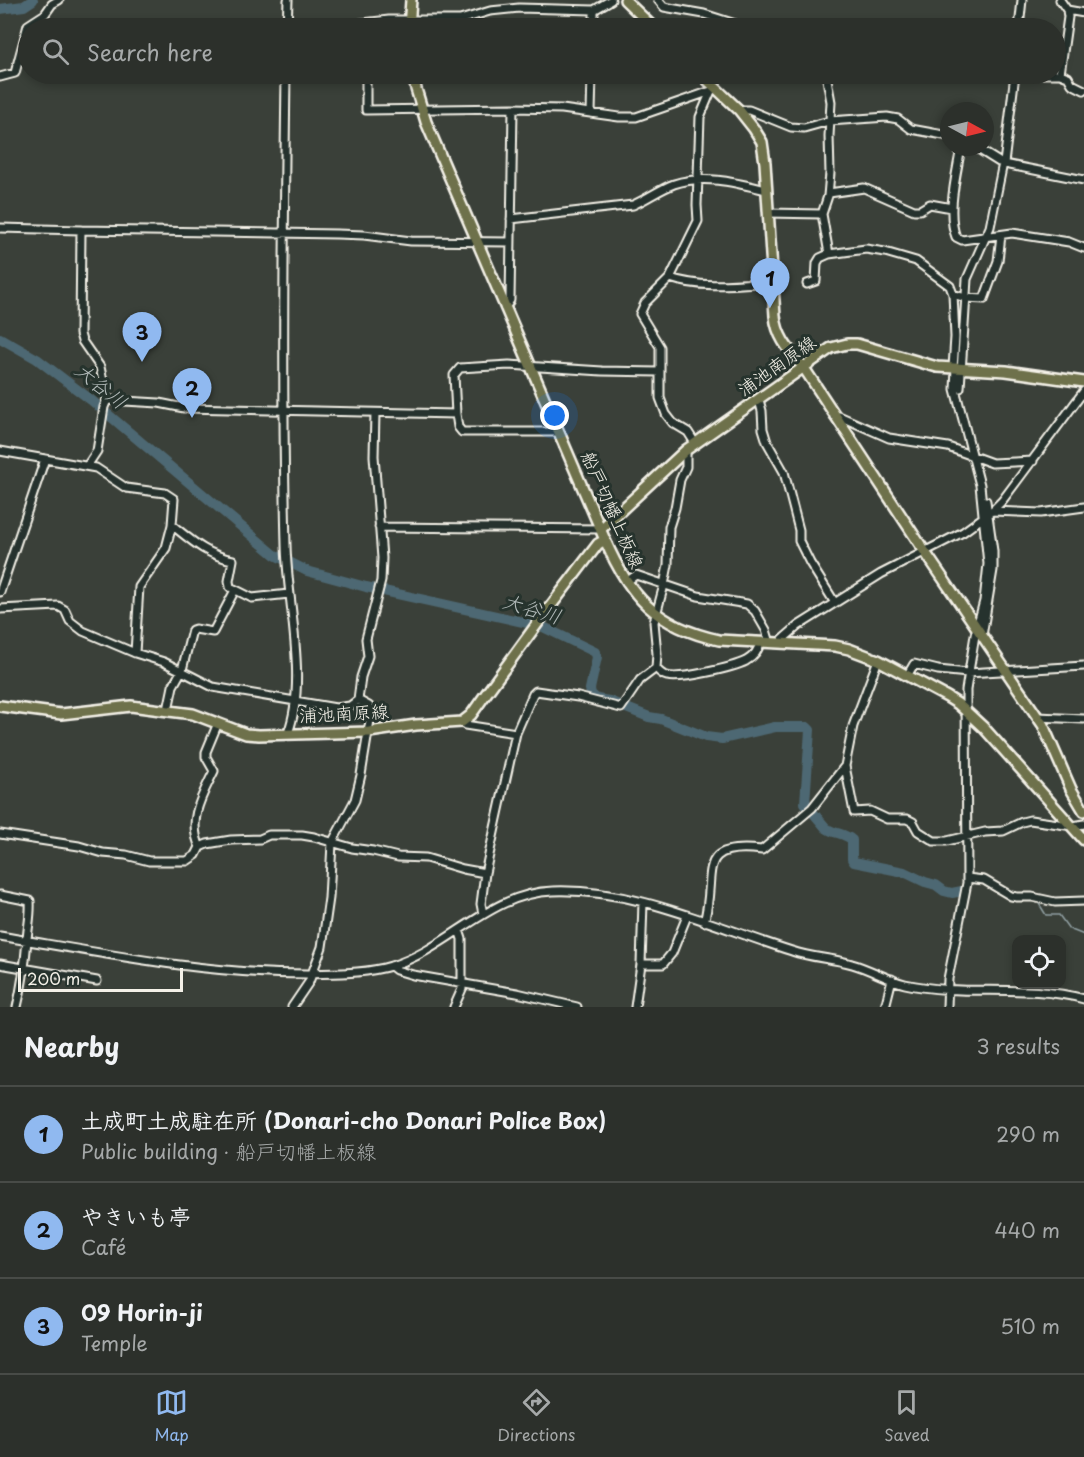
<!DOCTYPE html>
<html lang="en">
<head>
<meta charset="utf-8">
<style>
	body { margin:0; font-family:"Playpen Sans","Klee One",sans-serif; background:#383c37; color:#f1f3f6 }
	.controls { position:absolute; right:18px; bottom:18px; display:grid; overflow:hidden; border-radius:12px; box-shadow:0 3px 9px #0003 }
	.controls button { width:54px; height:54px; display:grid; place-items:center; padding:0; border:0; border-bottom:2px solid #484b47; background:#2c302b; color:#f1f3f6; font:30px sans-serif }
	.compass { position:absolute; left:940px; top:102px; width:54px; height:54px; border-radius:50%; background:#2c302b; box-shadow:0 3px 9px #0003; rotate:97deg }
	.scale { position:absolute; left:18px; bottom:15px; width:165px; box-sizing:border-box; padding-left:6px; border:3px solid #f4f1e8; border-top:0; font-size:16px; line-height:21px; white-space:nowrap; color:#f4f1e8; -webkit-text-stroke:4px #26332d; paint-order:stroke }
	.you { position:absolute; left:555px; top:416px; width:21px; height:21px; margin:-15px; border:4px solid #fff; border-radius:50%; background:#1a73e8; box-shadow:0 0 0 9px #1a73e833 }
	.badge { display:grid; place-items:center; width:39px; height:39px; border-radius:50%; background:#90b9f0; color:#111; font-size:20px; font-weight:700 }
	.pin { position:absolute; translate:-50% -50px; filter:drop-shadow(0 2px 3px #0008) }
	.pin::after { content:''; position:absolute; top:32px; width:21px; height:18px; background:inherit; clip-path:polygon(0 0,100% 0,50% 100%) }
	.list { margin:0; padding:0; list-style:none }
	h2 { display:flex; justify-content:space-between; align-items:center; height:78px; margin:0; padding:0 24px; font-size:26px }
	h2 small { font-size:20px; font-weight:400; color:#a6a9a9 }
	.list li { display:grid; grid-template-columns:39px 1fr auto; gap:18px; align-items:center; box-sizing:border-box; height:96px; padding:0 24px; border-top:2px solid #484b47 }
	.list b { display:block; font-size:22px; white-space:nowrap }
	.list p { margin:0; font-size:20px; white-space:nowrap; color:#a6a9a9 }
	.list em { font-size:20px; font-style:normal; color:#a6a9a9 }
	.icon { flex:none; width:33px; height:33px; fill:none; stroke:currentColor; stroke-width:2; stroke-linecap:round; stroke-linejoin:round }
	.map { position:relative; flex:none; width:1084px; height:1007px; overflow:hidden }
	.search { position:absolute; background:#2c302b; box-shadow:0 3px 9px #0003; left:18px; right:18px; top:18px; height:66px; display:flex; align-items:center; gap:15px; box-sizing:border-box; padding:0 21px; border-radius:33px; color:#a6a9a9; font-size:22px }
	.sheet { height:366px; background:#2c302b }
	nav { display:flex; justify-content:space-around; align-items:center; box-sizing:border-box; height:84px; border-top:2px solid #484b47; background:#2c302b; font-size:16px; color:#a6a9a9 }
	nav a { display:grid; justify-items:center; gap:3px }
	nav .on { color:#90b9f0 }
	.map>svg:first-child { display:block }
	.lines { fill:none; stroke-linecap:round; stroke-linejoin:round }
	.stream { stroke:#909fa2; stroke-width:1.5 }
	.river { stroke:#4e6873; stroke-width:10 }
	.minor-casing { stroke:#f4f1e8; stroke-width:11 }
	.major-casing { stroke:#f4f1e8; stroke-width:14 }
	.minor { stroke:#26332d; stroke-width:7 }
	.major { stroke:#6e714b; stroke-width:9 }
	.labels { text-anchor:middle; stroke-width:6; stroke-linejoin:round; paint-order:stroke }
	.street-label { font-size:18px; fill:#f4f1e8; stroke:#26332d }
	.water-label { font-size:20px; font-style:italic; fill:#b2bab9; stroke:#26332d }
</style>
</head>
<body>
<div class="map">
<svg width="1084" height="1007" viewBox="0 0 1084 1007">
	<rect width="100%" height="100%" fill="#3a4039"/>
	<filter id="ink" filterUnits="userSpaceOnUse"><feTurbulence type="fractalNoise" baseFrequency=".0167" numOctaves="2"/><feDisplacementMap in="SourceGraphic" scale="12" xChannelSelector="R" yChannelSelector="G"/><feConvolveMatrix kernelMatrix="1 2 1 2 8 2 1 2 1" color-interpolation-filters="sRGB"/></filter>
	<g filter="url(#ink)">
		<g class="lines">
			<path class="stream" d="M1006 120 1010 77
				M1001 159 1002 149
				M976 651 979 638
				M970 817V833
				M970 838 971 875
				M1038 902 1046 915H1059L1069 929 1084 935"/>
			<path class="river" d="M0 9 24 6 33 0
				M0 338 37 359 91 400 275 555 307 571 366 587 541 626 595 652 597 657 590 689 591 694 597 699 609 701 649 717 661 719 706 737 722 739 775 727H807L810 730 805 803 826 828C834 834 845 833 852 840V859L854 862 904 872 925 882 936 885 944 891 952 893 962 891"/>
			<defs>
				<path id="minor" d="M658 0 664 7 704 14 748 28
					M1067 10 1084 13
					M287 28 288 0
					M319 28 389 20H460L490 11 519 8 594 10 611 0
					M594 28V10
					M1019 28 1022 0
					M19 60H28
					M286 74C284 231 282 388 286 545 287 602 308 680 288 733
					M366 74V110L513 108 562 109 619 117H636L711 91
					M993 74H1060L1068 77 1072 84 1084 90
					M1060 74 1068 17 1067 10 1060 0
					M0 77 15 73 28 25 45 14 52 4 59 0
					M739 110H749L791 127 804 128 829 121 887 117 898 119 911 129 949 136
					M591 113 592 74
					M961 147C957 173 946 212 956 237L962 240 1012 233 1069 242 1084 248
					M975 147 999 162 1009 165 1084 180
					M1004 163 1015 74
					M829 193 864 188 914 210H920L930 204 952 208
					M768 213 822 214 828 196 830 173 829 136 831 102 826 74
					M822 214 829 254
					M511 219 633 205C647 199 660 189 674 184 705 174 737 183 766 190
					M0 228 81 230 80 334 82 341 100 367 107 400 104 407 97 451 87 466
					M81 230 337 234 364 235 411 241 510 242
					M670 278C702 289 739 284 772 282
					M807 284 816 281 817 263 820 258 829 254 866 249 885 252 916 261 950 286 953 294 955 337 953 368
					M953 294 965 298 984 299 998 261 1001 235
					M505 308 510 300 513 108
					M960 388 967 279 990 227 1003 163
					M107 400 159 403 184 408 456 414 458 427 462 432H559
					M759 400 762 411 763 429 767 442 784 472 799 530V541L810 563 835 603
					M456 414 454 375 460 368 509 365 602 371 659 372
					M834 416H839L889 438 948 447 992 463 1033 461
					M695 443 688 432 673 423 666 414 660 398V347L640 314 645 303 670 278 698 221 697 205 700 117 711 91 716 88
					M0 451 96 468 126 488 165 493 174 499 172 525 166 548 139 587 135 653
					M992 511 1041 513 1084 507
					M172 525C192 541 207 555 233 560L229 581 230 587 252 598 289 594
					M379 527 601 529
					M626 582 636 575 698 596 747 604 755 611 766 630 770 643
					M0 592 45 459
					M0 609 58 606 65 610 70 621 83 631 135 653 164 662 213 687 336 708 350 706 358 700 361 677 368 656 366 639 381 581 382 558 374 456 375 413
					M982 636 993 570V551L986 501
					M783 643V639L798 626 881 574 963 532 992 511 1002 501 1084 391
					M656 668C659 672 662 675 667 676 680 680 734 667 746 661 753 657 759 650 760 642
					M907 676 914 664 938 670 968 673 1084 666
					M168 710 173 686 182 670 192 630 195 629 213 632 235 590
					M1037 717 1084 719
					M462 722 465 725 516 733
					M845 766 854 812 870 811 887 819H907L913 822 918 831 934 841H947L985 832 1003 831 1022 822 1030 820 1073 826 1084 824
					M0 834 79 846 103 853 126 855 149 861H187L196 855 200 847 207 844 231 840 260 839 269 835H302L314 837 352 848 373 851 398 857 426 858 463 869 485 873
					M200 847C187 820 202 796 214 771L206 757V752L218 723
					M967 878 984 880 1011 896 1017 897H1032L1055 902 1084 901
					M0 895 30 901C31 915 28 926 27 940 25 964 23 983 17 1007
					M483 914 481 904 485 873 516 733 533 694 536 691 578 697 621 708 640 680 656 668 657 654 654 622 664 585 668 565 669 527 675 508 680 480 686 467V450
					M704 922C718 875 692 842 762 850L812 808 845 766 853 726 878 660
					M0 936C102 953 204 974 307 974 335 973 364 974 391 966 449 949 489 893 553 891 635 888 715 927 792 951 811 958 833 958 852 964 870 969 888 980 905 984 964 997 1025 983 1084 999
					M0 964 97 981
					M641 964H663L672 953 687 916
					M391 966 396 970 413 975 517 993 577 1007
					M292 1007 309 982 322 947 329 898 332 843 355 800 361 775 371 714 369 706 358 700
					M454 1007 462 989V939L459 930
					M635 1007 641 964 643 902
					M885 1007 892 979
					M947 1007 948 979 967 883 966 690 975 635 984 601 988 564 980 485 955 389 956 369"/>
				<path id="major" d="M625 0 654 28
					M409 28 411 0
					M413 74 416 89 426 122 605 540C629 596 657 627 719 640L835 646 849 649 878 660 947 697 958 704 984 728 1084 840
					M701 74 739 110 754 129 762 142 765 163 775 316C777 338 790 351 804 368L925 552 1043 725 1071 789 1084 811
					M601 529 686 450 831 348 847 344H857L937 367 1006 371 1084 382
					M0 706 61 714 131 706 161 710 193 714 246 734 259 735 369 732 416 725 462 722 471 715 483 698 540 620 598 544 605 540"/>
			</defs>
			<use href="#minor" class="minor-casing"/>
			<use href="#major" class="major-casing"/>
			<use href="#minor" class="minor"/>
			<use href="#major" class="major"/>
		</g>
	</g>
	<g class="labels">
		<g class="street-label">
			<text transform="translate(777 366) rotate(-35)" y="6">浦池南原線</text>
			<text transform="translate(612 510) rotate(66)" y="6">船戸切幡上板線</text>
			<text transform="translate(344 714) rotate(-3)" y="6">浦池南原線</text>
		</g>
		<g class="water-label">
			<text transform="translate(101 386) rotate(39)" y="7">大谷川</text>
			<text transform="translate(532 609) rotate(17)" y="7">大谷川</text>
		</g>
	</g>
</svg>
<div class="controls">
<button><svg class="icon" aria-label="locate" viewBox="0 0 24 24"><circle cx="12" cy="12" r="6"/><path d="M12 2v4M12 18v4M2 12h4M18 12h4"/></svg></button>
</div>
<svg class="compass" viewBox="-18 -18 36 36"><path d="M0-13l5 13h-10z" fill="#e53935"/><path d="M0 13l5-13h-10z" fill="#a6a9a9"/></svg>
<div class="scale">200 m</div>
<div class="you"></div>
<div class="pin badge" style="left:770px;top:308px">1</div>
<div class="pin badge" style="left:192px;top:418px">2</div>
<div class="pin badge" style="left:142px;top:362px">3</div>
<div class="search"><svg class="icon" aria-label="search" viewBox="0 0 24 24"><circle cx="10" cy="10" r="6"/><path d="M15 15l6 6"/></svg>Search here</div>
</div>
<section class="sheet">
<h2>Nearby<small>3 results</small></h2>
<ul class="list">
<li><span class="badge">1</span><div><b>土成町土成駐在所 (Donari-cho Donari Police Box)</b><p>Public building · 船戸切幡上板線</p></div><em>290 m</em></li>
<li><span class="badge">2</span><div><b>やきいも亭</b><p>Café</p></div><em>440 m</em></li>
<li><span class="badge">3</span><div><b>09 Horin-ji</b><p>Temple</p></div><em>510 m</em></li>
</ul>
</section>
<nav>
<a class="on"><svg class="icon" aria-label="map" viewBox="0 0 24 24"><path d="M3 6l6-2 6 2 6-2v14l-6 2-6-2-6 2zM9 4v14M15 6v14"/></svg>Map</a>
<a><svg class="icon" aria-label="directions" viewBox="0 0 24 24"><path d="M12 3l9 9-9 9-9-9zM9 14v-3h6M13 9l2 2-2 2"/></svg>Directions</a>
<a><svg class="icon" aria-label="saved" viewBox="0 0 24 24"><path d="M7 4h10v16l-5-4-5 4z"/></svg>Saved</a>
</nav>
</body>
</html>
